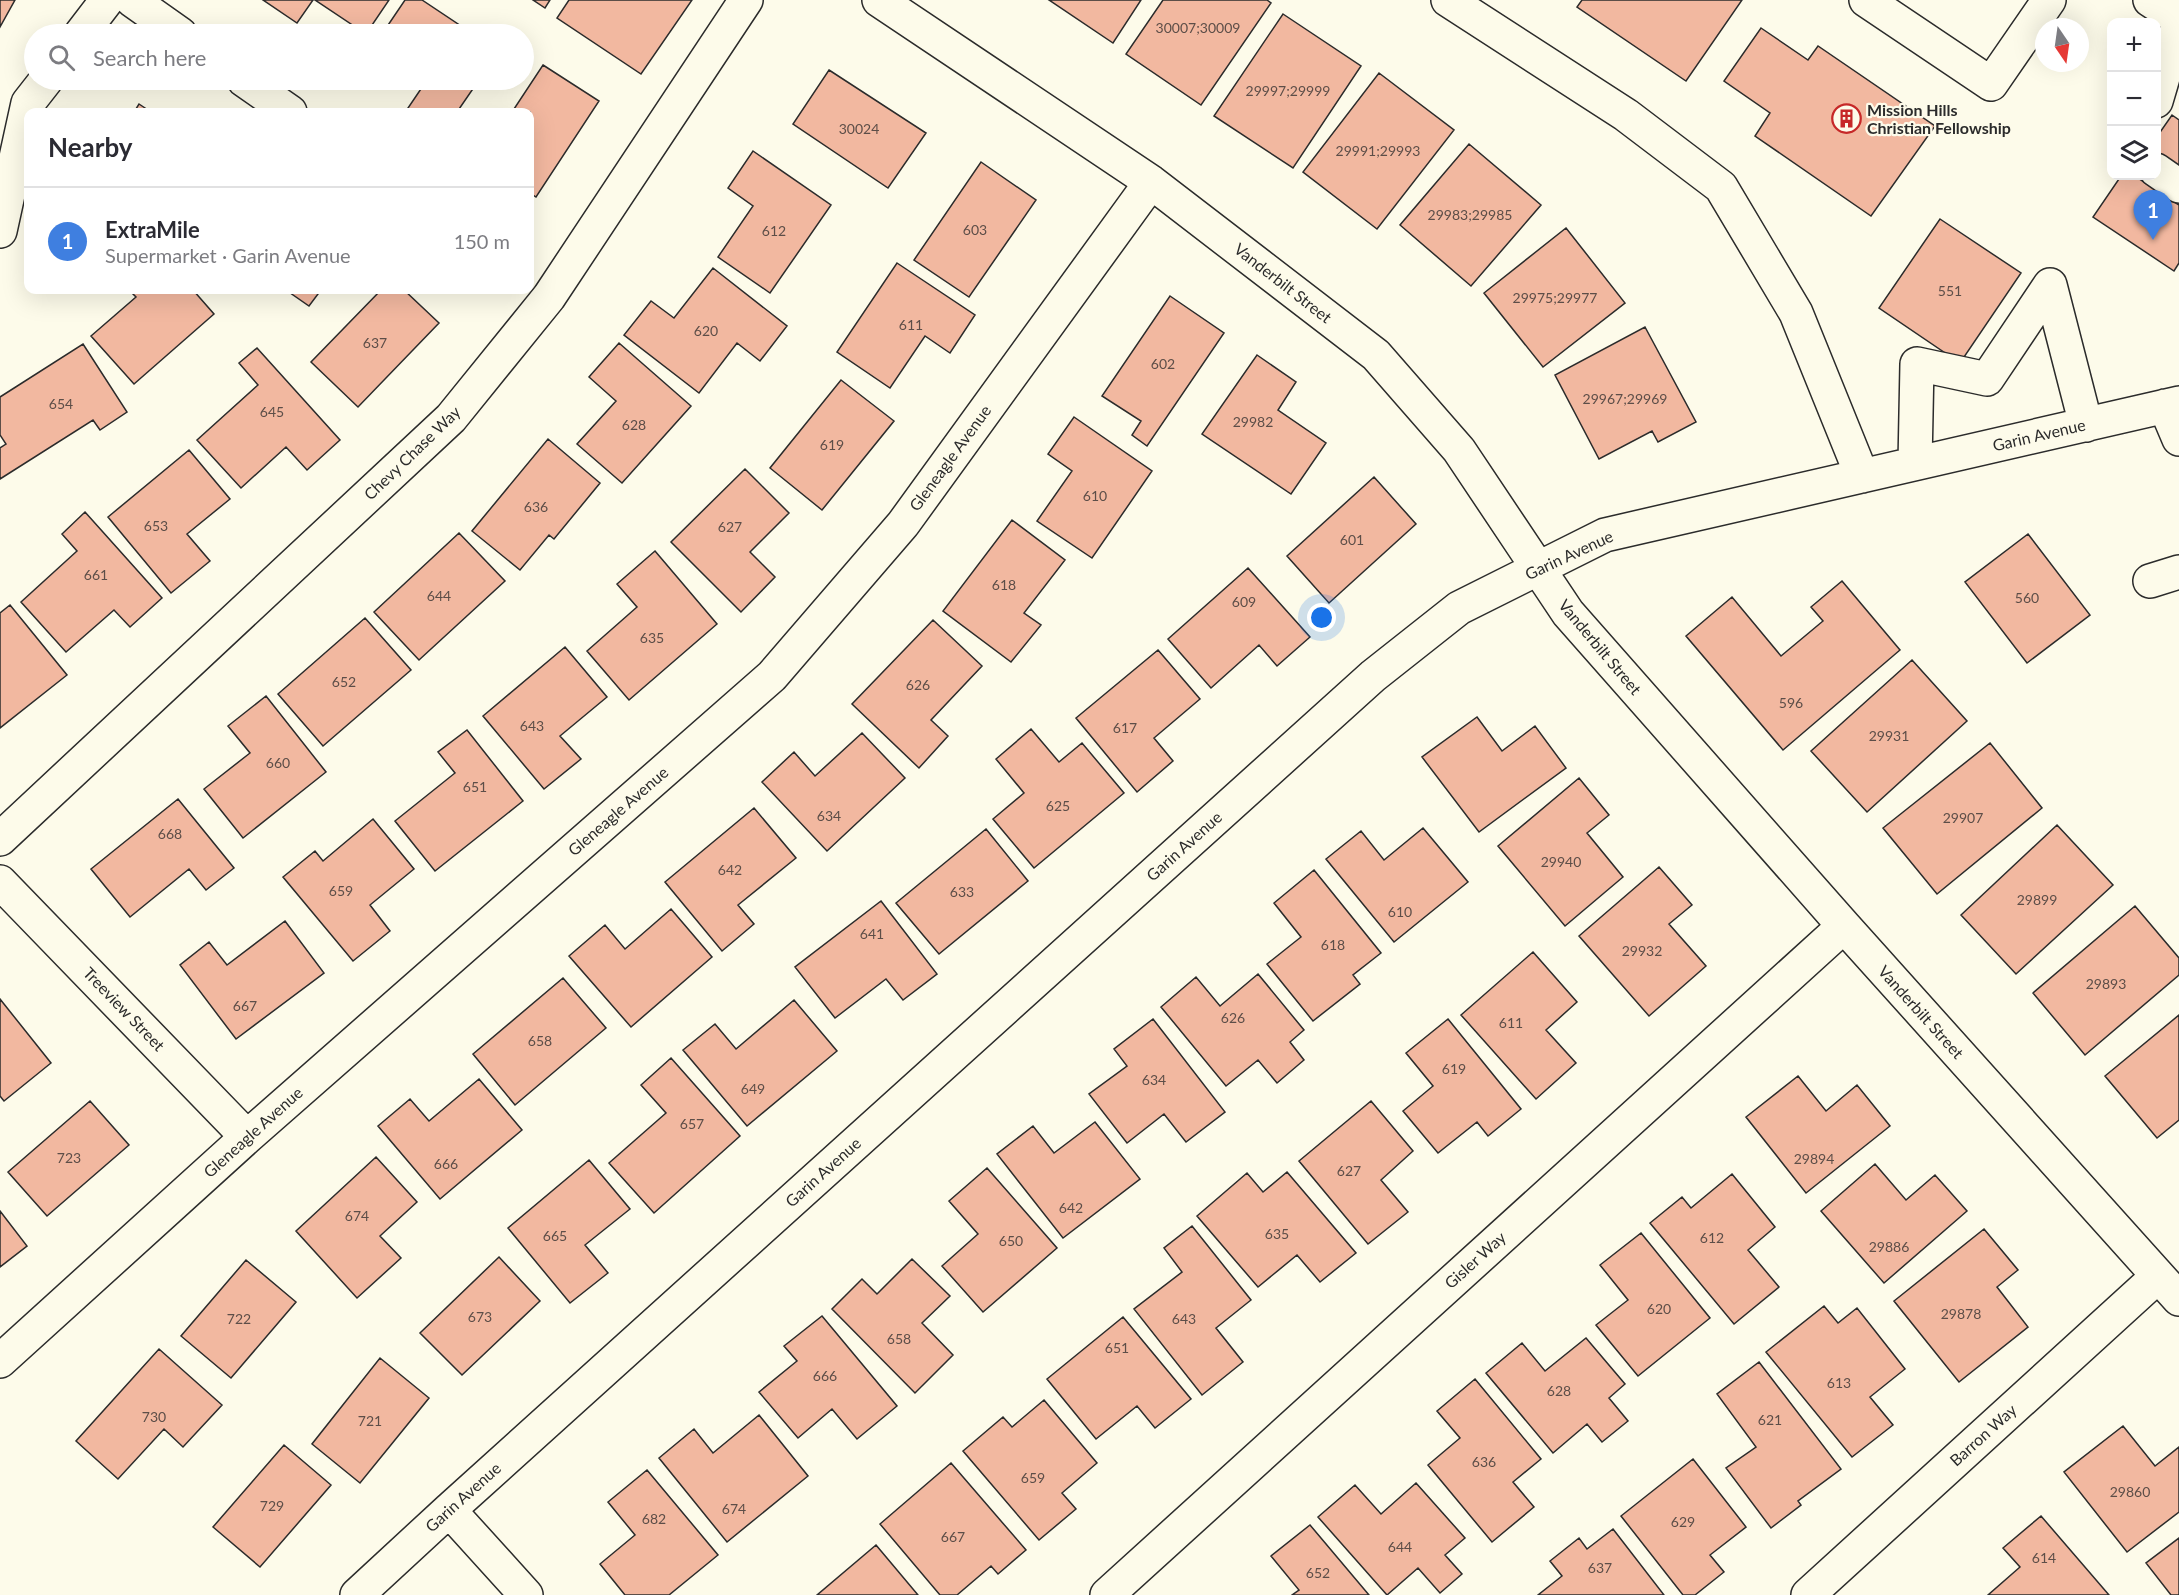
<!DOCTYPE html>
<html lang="en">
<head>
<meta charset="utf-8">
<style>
	body { margin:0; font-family:Lato,sans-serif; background:#f7f7f7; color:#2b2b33 }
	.controls { position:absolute; right:18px; top:18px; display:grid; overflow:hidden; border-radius:12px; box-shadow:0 6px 24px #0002 }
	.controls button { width:54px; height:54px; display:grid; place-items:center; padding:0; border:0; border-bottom:2px solid #e1e1e2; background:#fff; color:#2b2b33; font:30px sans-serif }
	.compass { position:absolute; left:2035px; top:18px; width:54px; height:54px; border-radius:50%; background:#fff; box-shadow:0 6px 24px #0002; rotate:167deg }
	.you { position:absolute; left:1322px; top:618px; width:21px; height:21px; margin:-15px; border:4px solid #fff; border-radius:50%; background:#1a73e8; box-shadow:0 0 0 9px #1a73e833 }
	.badge { display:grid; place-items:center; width:39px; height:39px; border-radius:50%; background:#ea580c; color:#fff; font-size:20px; font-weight:700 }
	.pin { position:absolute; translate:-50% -50px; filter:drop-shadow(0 2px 3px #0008) }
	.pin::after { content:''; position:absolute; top:32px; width:21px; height:18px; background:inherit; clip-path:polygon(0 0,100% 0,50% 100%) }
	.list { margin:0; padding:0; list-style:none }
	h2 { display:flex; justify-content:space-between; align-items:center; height:78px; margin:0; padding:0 24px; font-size:26px }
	h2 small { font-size:20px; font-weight:400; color:#7c7c81 }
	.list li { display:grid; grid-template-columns:39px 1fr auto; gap:18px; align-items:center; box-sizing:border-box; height:108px; padding:0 24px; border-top:2px solid #e1e1e2 }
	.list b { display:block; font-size:22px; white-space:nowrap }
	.list p { margin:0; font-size:20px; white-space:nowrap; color:#7c7c81 }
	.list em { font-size:20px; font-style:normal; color:#7c7c81 }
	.icon { flex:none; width:33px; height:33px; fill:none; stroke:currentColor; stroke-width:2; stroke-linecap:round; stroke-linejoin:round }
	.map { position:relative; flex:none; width:2179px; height:1595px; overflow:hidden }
	.search { position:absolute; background:#fff; box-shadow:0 6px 24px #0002; left:24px; top:24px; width:510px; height:66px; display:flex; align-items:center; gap:15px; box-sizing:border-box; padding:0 21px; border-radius:33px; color:#7c7c81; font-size:22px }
	.panel { position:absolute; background:#fff; box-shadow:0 6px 24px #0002; left:24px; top:108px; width:510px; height:186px; border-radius:12px }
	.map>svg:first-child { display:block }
	.building { fill:#f2b8a0; stroke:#2b2b2b; stroke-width:1.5 }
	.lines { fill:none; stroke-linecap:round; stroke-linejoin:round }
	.minor-casing { stroke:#2b2b2b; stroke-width:36 }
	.major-casing { stroke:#2b2b2b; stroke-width:36 }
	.minor { stroke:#fdfbea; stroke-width:33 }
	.major { stroke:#fdfbea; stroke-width:33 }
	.labels { text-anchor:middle; stroke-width:4.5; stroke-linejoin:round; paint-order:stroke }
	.number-label { font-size:14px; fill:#5d4e48 }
	.poi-label { font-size:16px; font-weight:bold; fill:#2b2b2b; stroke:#fdfbea; text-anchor:start }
	.street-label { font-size:16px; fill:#2b2b2b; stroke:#fdfbea }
</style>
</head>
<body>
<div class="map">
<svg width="2179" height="1595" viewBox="0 0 2179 1595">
	<rect width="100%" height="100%" fill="#fdfbea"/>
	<path class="building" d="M0 0H15L0 27Z
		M263 0H313L297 23Z
		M315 0H389L366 34Z
		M405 0H422L473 34H382Z
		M533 0H550L545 8Z
		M569 0H692L641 74 557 18Z
		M1049 0H1141L1113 43Z
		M1163 0H1267L1271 3 1201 105 1126 54Z
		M1582 0H1742L1686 81 1577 7Z
		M1283 14 1361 66 1293 168 1214 116Z
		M1761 28 1808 60 1818 46 1935 126 1871 216 1755 136 1770 113 1724 81Z
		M543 65 599 101 536 197 530 193V112H512Z
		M829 70 926 133 888 188 793 124Z
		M1379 73 1454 130 1377 229 1303 172Z
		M427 80H479L457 112H415L408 108Z
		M139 104 151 112H134Z
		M2172 115 2179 120V173L2156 158V138Z
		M1469 144 1541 205 1471 286 1400 225Z
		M753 151 831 205 770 293 718 257 753 206 728 188Z
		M981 162 1036 200 969 297 914 260Z
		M2121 176H2135L2179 205V263L2174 271 2093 217Z
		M1940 219 2021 273 1960 363 1879 308Z
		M1566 228 1625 303 1543 367 1484 293Z
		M897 263 975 315 950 353 925 336 890 388 837 352Z
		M713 268 787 326 760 361 737 343 699 393 624 335 651 301 674 318Z
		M129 290H193L214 314 134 384 91 336 136 297Z
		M286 290H321L309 306Z
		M381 290H404L439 323 358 407 311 362Z
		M1170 296 1224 333 1147 446 1132 435 1141 421 1102 396Z
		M1645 327 1696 422 1658 442 1652 431 1599 459 1555 375Z
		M619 343 691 406 622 483 577 444 616 401 589 377Z
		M83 344 127 412 100 430 93 420 0 479V448L6 444 0 435V397Z
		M257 348 340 440 307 470 286 447 241 488 197 440 258 385 239 363Z
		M1257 355 1296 382 1278 410 1326 443 1291 494 1202 434Z
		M841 380 894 421 822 510 770 468Z
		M1074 417 1152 471 1092 558 1037 521 1072 471 1048 454Z
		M548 439 600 483 554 539 549 535 520 570 472 531Z
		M189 450 230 499 187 534 210 561 171 593 108 517Z
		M745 469 789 513 750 552 775 577 741 612 671 542Z
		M1374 477 1416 524 1329 603 1287 556Z
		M85 512 162 598 130 627 114 610 66 652 21 602 77 551 62 534Z
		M1012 520 1065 560 1024 613 1041 625 1011 662 943 611Z
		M459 533 505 581 419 660 374 612Z
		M2028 534 2090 615 2027 663 1965 582Z
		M655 551 717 624 629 700 587 651 637 607 617 584Z
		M1248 568 1310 637 1277 666 1259 645 1211 688 1168 639Z
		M1842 581 1900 650 1783 750 1686 636 1732 597 1781 656 1823 621 1811 607Z
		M10 605 67 675 0 728V613Z
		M365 618 411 670 323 746 278 694Z
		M933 620 982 666 931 720 948 736 919 768 852 704Z
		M565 647 607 697 560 736 581 759 544 789 483 716Z
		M1158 650 1200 699 1154 738 1173 761 1137 792 1076 718Z
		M1912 660 1967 721 1867 812 1811 751Z
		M266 696 326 772 243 838 204 789 250 753 228 726Z
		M1477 717 1502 751 1535 726 1566 768 1479 832 1422 757Z
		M1031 729 1059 762 1082 743 1124 793 1034 868 993 819 1024 793 996 759Z
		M467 730 523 801 435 871 395 821 455 773 438 752Z
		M862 733 905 778 827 851 762 782 794 752 815 776Z
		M1990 743 2042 808 1937 894 1883 828Z
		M1579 778 1609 815 1587 833 1623 877 1565 926 1498 846Z
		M178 799 234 868 206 890 189 869 130 917 91 869Z
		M754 808 796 858 738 905 754 924 722 951 665 882Z
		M373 819 414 869 370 905 390 931 353 961 283 877 315 851 323 861Z
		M2057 825 2113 885 2016 974 1961 915Z
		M1423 828 1468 882 1394 942 1326 859 1361 831 1384 860Z
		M986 829 1028 881 939 954 896 903Z
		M1659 867 1692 905 1669 924 1706 966 1649 1016 1579 936Z
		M1314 870 1381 953 1353 975 1360 984 1313 1021 1267 964 1301 937 1274 903Z
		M881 901 937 974 903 1000 886 979 835 1018 795 967Z
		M2135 906 2179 958V975L2085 1055 2033 993Z
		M671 909 712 957 631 1027 569 956 605 925 625 949Z
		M285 921 324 973 236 1039 180 965 209 942 227 965Z
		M1533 952 1577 1002 1546 1030 1576 1063 1536 1099 1461 1015Z
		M1258 974 1304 1030 1290 1042 1304 1060 1277 1083 1258 1060 1226 1086 1161 1007 1196 977 1220 1006Z
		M563 978 606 1028 515 1105 473 1054Z
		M0 999 51 1063 4 1101 0 1096Z
		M794 1000 837 1051 747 1126 683 1050 715 1024 736 1049Z
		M2179 1015V1120L2157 1138 2105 1076Z
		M1153 1019 1225 1112 1186 1142 1164 1114 1127 1143 1089 1094 1127 1066 1114 1049Z
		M1448 1019 1521 1109 1488 1136 1477 1122 1438 1153 1403 1111 1433 1086 1406 1053Z
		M671 1058 740 1136 654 1213 609 1163 666 1113 641 1085Z
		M1798 1076 1826 1111 1857 1085 1890 1126 1806 1193 1746 1117Z
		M479 1079 522 1130 440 1199 378 1126 410 1099 429 1121Z
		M90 1101 129 1145 47 1216 8 1172Z
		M1371 1101 1413 1151 1381 1180 1408 1212 1368 1244 1299 1161Z
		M1095 1122 1140 1179 1063 1238 997 1154 1033 1126 1054 1153Z
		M376 1157 417 1202 380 1236 401 1258 357 1298 296 1231Z
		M589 1160 630 1209 585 1245 608 1273 570 1303 508 1228Z
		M1875 1164 1906 1200 1935 1175 1967 1211 1884 1283 1821 1211Z
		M987 1168 1057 1248 983 1312 942 1266 978 1234 949 1201Z
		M1287 1172 1356 1253 1320 1282 1297 1255 1258 1287 1197 1216 1247 1173 1263 1192Z
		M1732 1174 1775 1227 1748 1250 1779 1287 1734 1324 1650 1223 1682 1197 1691 1208Z
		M0 1211 27 1246 0 1267Z
		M1192 1226 1251 1300 1216 1328 1243 1362 1202 1395 1134 1309 1182 1272 1164 1248Z
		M1984 1229 2018 1270 1997 1287 2028 1327 1959 1382 1894 1301Z
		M1641 1233 1710 1318 1638 1376 1596 1325 1628 1300 1600 1265Z
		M499 1257 540 1301 462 1375 420 1333Z
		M912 1259 950 1296 922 1323 953 1355 915 1393 832 1309 862 1279 877 1294Z
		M246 1260 296 1302 231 1378 181 1336Z
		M1824 1306 1838 1323 1857 1308 1905 1369 1870 1397 1893 1425 1852 1457 1766 1352Z
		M822 1316 897 1406 857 1439 832 1409 798 1438 759 1392 797 1361 784 1346Z
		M1123 1317 1191 1399 1155 1428 1137 1406 1096 1439 1047 1379Z
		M1586 1338 1625 1384 1609 1398 1628 1421 1602 1442 1587 1424 1553 1453 1486 1373 1522 1343 1545 1371Z
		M159 1349 222 1405 183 1447 164 1429 118 1479 76 1441Z
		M380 1358 429 1398 360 1483 312 1444Z
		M1759 1362 1841 1469 1798 1501 1801 1505 1771 1528 1726 1468 1756 1447 1717 1394Z
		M1475 1379 1541 1459 1513 1482 1534 1507 1492 1542 1428 1465 1460 1438 1437 1411Z
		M1044 1400 1097 1463 1062 1493 1076 1509 1039 1540 963 1451 1003 1417 1012 1427Z
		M759 1415 808 1476 727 1542 659 1458 694 1429 713 1453Z
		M2123 1426 2155 1466 2179 1447V1512L2127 1552 2064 1472Z
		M284 1445 331 1485 260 1567 213 1527Z
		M1693 1459 1746 1527 1710 1555 1724 1572 1695 1595H1683L1621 1516Z
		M951 1463 1026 1550 998 1574 991 1566 957 1595H940L880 1524Z
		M647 1470 718 1555 669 1595H625L600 1564 635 1535 608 1502Z
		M1416 1483 1465 1538 1445 1555 1462 1574 1440 1593 1418 1568 1387 1595 1318 1517 1355 1485 1381 1514Z
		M2041 1516 2109 1595H1988L2020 1567 2003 1548Z
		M1310 1525 1369 1595H1292L1299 1590 1271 1556Z
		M1613 1529 1664 1595H1538L1562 1576 1550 1561 1579 1538 1587 1549Z
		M2179 1538V1595H2171L2146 1563Z
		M876 1545 918 1595H817Z"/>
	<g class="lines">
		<defs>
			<path id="minor" d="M132 0 180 34
				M879 0 1151 182 1376 355 1459 450 1568 613 1844 926 2179 1299
				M1448 0 1626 115 1721 187 1796 313 1862 476
				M1866 0 1991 84 2049 0
				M81 34 107 0
				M244 80 290 112
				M2156 101 2179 23
				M2156 170 2179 186
				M0 231 28 103 46 80
				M2165 406 2179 439
				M1915 463 1917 364 1987 379 2050 285 2086 425
				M2150 581 2179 572
				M0 839 451 418 549 297 746 0
				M0 882 247 1137
				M0 1361 247 1137 772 676 903 524 1151 182
				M449 1510 526 1595
				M357 1595 449 1510 1373 676 1459 608 1605 535 2179 403
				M1107 1595 1844 926
				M1808 1595 2158 1276"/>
			<path id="major" d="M2150 0 2179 19"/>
		</defs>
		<use href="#minor" class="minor-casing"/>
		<use href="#major" class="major-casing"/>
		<use href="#minor" class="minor"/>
		<use href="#major" class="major"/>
	</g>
	<defs>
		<symbol id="building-ring" viewBox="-11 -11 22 22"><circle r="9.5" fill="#fdfbea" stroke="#c62828" stroke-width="1.5"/><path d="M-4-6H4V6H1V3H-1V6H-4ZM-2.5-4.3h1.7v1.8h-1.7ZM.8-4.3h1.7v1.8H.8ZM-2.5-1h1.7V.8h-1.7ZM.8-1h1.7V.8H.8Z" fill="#c62828"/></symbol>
	</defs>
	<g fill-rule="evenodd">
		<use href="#building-ring" x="1830" y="102" width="33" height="33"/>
	</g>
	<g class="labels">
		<g class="number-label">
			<text x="1198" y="33">30007;30009</text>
			<text x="1288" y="96">29997;29999</text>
			<text x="859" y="134">30024</text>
			<text x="1378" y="156">29991;29993</text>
			<text x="1470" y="220">29983;29985</text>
			<text x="975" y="235">603</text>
			<text x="774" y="236">612</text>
			<text x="1950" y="296">551</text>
			<text x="1555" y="303">29975;29977</text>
			<text x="911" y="330">611</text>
			<text x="706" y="336">620</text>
			<text x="375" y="348">637</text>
			<text x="1163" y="369">602</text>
			<text x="1625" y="404">29967;29969</text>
			<text x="61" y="409">654</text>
			<text x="272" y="417">645</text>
			<text x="1253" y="427">29982</text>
			<text x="634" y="430">628</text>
			<text x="832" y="450">619</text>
			<text x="1095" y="501">610</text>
			<text x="536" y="512">636</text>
			<text x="156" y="531">653</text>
			<text x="730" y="532">627</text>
			<text x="1352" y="545">601</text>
			<text x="96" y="580">661</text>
			<text x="1004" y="590">618</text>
			<text x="439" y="601">644</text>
			<text x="2027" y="603">560</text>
			<text x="1244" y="607">609</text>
			<text x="652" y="643">635</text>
			<text x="344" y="687">652</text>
			<text x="918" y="690">626</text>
			<text x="1791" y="708">596</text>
			<text x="532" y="731">643</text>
			<text x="1125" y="733">617</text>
			<text x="1889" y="741">29931</text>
			<text x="278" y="768">660</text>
			<text x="475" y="792">651</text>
			<text x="1058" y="811">625</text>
			<text x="829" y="821">634</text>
			<text x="1963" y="823">29907</text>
			<text x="170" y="839">668</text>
			<text x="1561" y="867">29940</text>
			<text x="730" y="875">642</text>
			<text x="341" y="896">659</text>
			<text x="962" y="897">633</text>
			<text x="2037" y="905">29899</text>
			<text x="1400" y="917">610</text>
			<text x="872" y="939">641</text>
			<text x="1333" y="950">618</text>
			<text x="1642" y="956">29932</text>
			<text x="2106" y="989">29893</text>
			<text x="245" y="1011">667</text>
			<text x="1233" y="1023">626</text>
			<text x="1511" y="1028">611</text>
			<text x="540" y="1046">658</text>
			<text x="1454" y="1074">619</text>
			<text x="1154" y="1085">634</text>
			<text x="753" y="1094">649</text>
			<text x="692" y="1129">657</text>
			<text x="69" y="1163">723</text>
			<text x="1814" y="1164">29894</text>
			<text x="446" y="1169">666</text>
			<text x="1349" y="1176">627</text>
			<text x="1071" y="1213">642</text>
			<text x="357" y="1221">674</text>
			<text x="1277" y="1239">635</text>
			<text x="555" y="1241">665</text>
			<text x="1712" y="1243">612</text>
			<text x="1011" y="1246">650</text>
			<text x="1889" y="1252">29886</text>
			<text x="1659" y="1314">620</text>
			<text x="1961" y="1319">29878</text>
			<text x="480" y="1322">673</text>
			<text x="239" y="1324">722</text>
			<text x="1184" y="1324">643</text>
			<text x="899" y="1344">658</text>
			<text x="1117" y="1353">651</text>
			<text x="825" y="1381">666</text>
			<text x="1839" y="1388">613</text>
			<text x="1559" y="1396">628</text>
			<text x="154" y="1422">730</text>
			<text x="1770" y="1425">621</text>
			<text x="370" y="1426">721</text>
			<text x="1484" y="1467">636</text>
			<text x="1033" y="1483">659</text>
			<text x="2130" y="1497">29860</text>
			<text x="272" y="1511">729</text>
			<text x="734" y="1514">674</text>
			<text x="654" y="1524">682</text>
			<text x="1683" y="1527">629</text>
			<text x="953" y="1542">667</text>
			<text x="1400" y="1552">644</text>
			<text x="2044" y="1563">614</text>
			<text x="1600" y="1573">637</text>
			<text x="1318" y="1578">652</text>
		</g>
		<g class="poi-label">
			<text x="1867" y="116">Mission Hills<tspan x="1867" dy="18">Christian Fellowship</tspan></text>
		</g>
		<g class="street-label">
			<text transform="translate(1283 283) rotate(38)" y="6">Vanderbilt Street</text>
			<text transform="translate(2039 435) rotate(-13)" y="6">Garin Avenue</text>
			<text transform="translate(412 453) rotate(-44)" y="6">Chevy Chase Way</text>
			<text transform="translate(950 458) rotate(-54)" y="6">Gleneagle Avenue</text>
			<text transform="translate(1569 555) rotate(-25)" y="6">Garin Avenue</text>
			<text transform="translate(1600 647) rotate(50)" y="6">Vanderbilt Street</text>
			<text transform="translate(618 811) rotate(-41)" y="6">Gleneagle Avenue</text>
			<text transform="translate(1184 846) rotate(-42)" y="6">Garin Avenue</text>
			<text transform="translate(124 1009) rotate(46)" y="6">Treeview Street</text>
			<text transform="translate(1921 1012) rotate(48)" y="6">Vanderbilt Street</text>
			<text transform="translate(253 1132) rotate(-42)" y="6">Gleneagle Avenue</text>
			<text transform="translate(823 1172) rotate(-42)" y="6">Garin Avenue</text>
			<text transform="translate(1475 1260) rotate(-42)" y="6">Gisler Way</text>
			<text transform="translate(1983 1435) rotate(-42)" y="6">Barron Way</text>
			<text transform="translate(463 1497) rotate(-42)" y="6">Garin Avenue</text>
		</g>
	</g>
</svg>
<div class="controls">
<button>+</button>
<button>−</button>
<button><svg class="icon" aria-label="layers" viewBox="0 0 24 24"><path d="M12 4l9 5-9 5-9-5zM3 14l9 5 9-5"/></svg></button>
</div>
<svg class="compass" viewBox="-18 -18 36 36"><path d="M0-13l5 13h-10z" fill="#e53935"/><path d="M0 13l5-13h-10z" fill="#7c7c81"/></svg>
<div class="you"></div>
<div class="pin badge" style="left:2153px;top:240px;background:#3f7fe0">1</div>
<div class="search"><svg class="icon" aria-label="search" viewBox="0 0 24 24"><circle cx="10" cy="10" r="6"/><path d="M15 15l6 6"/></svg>Search here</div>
<section class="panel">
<h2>Nearby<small></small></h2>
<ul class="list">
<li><span class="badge" style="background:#3f7fe0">1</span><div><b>ExtraMile</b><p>Supermarket · Garin Avenue</p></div><em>150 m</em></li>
</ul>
</section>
</div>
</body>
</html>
